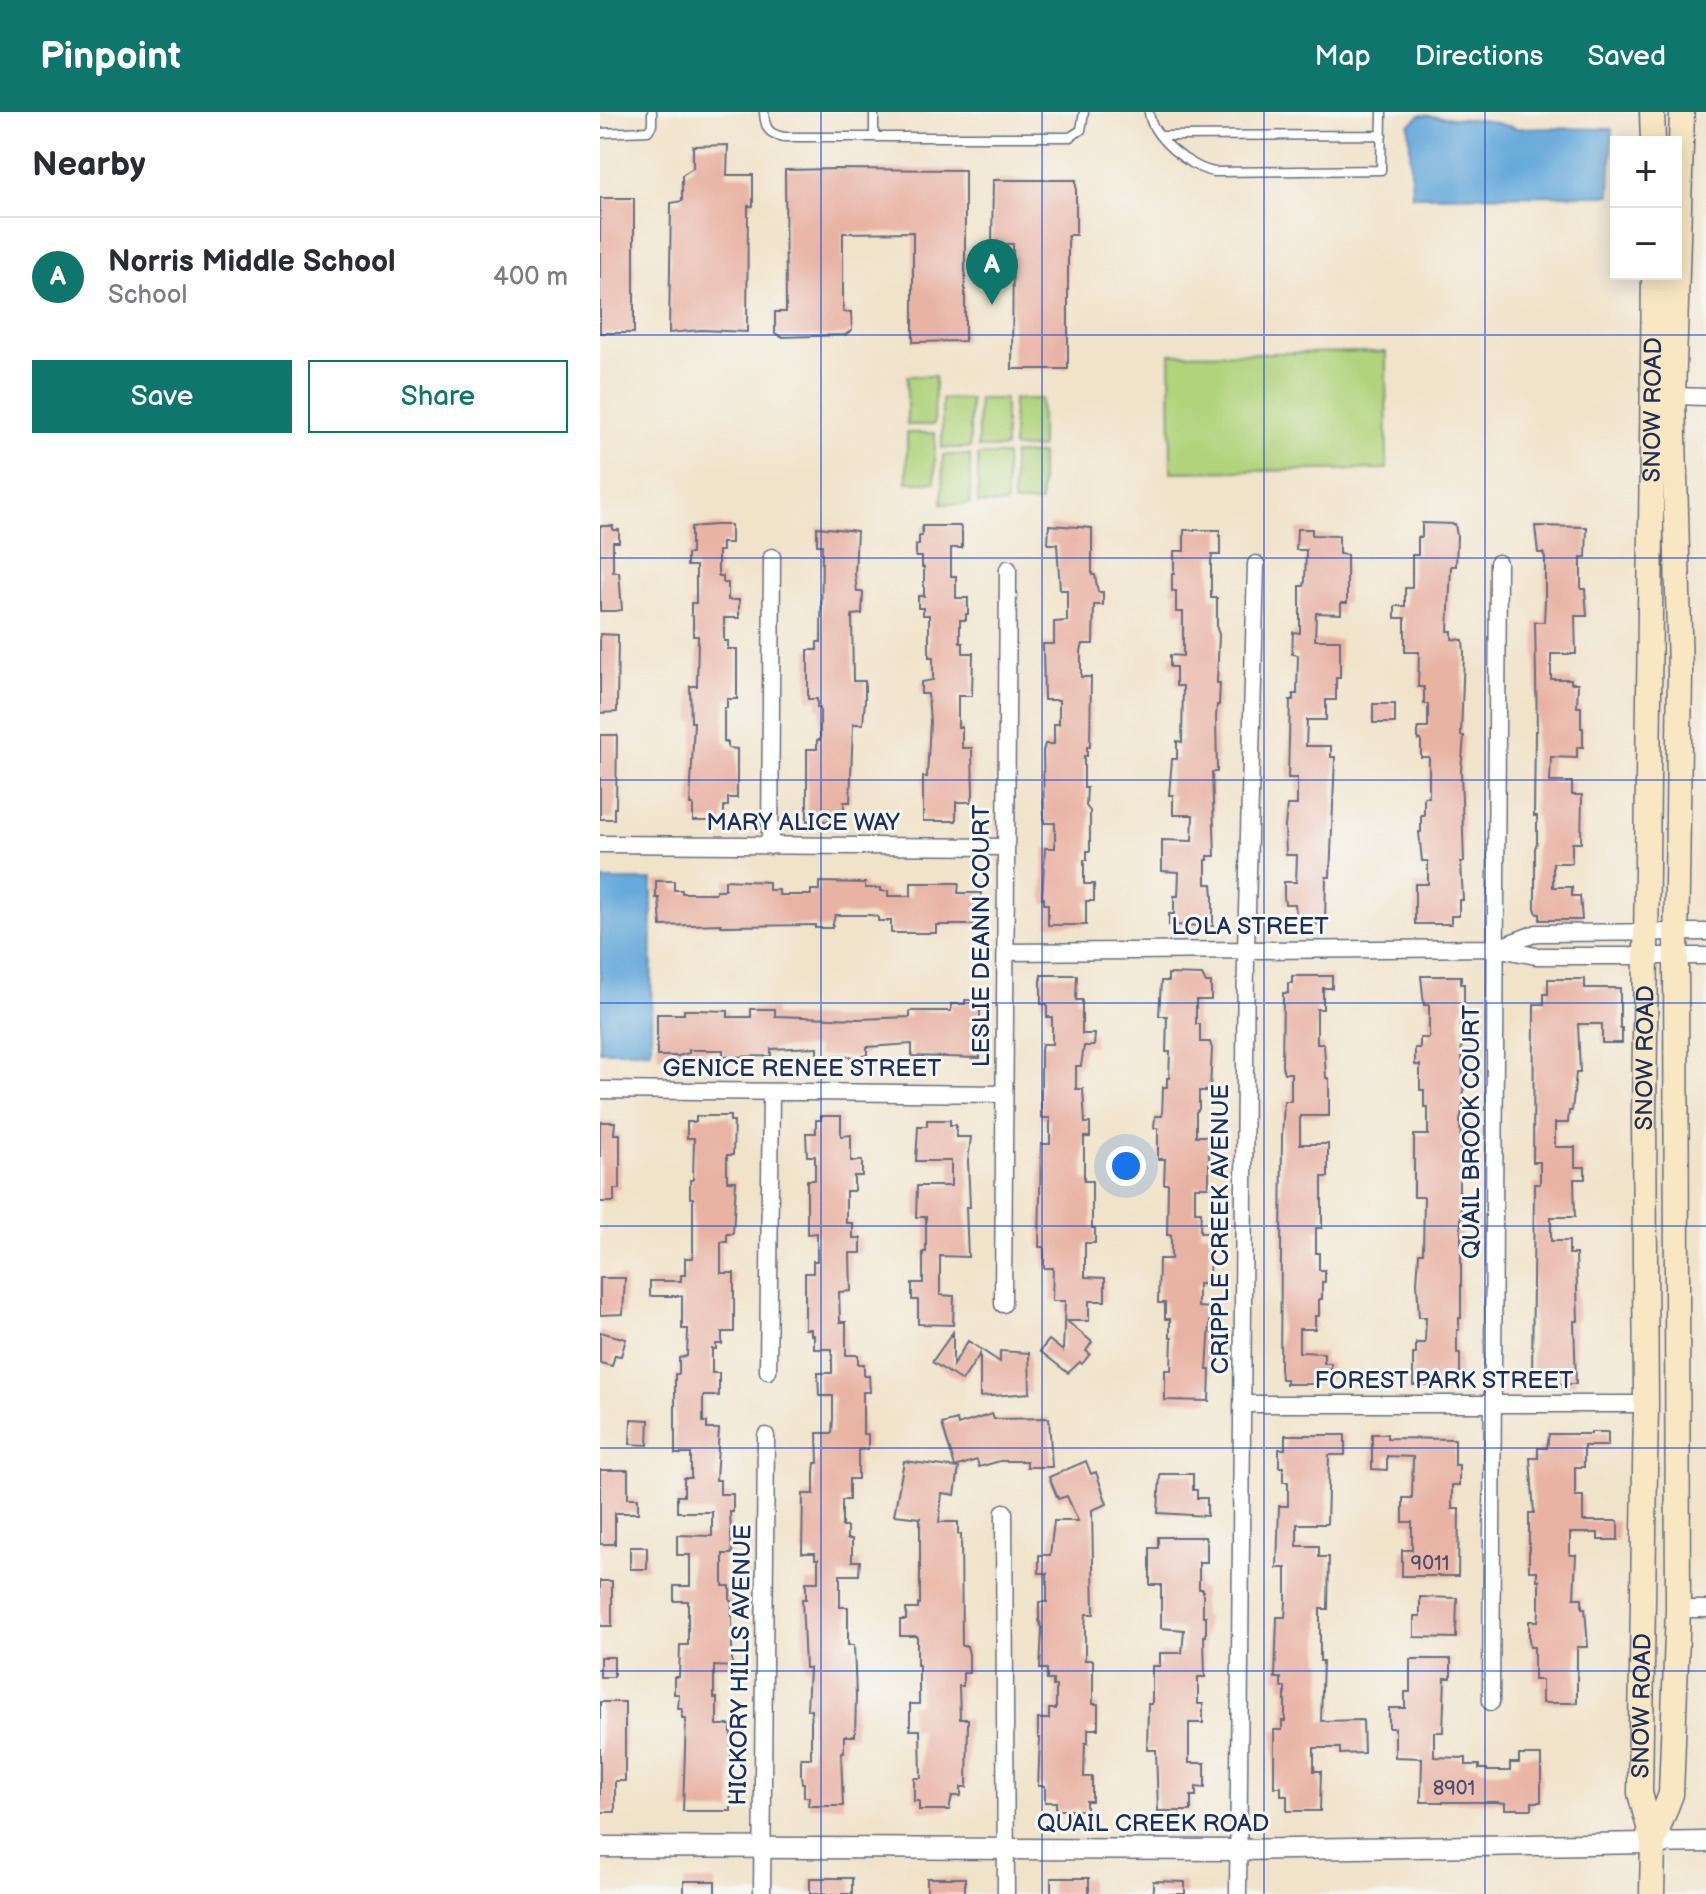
<!DOCTYPE html>
<html lang="en">
<head>
<meta charset="utf-8">
<style>
	body { margin:0; font-family:"Balsamiq Sans",sans-serif; background:#f2f2f3; color:#2b2b33 }
	.controls { position:absolute; right:24px; top:24px; display:grid; overflow:hidden; border-radius:0px; box-shadow:0 4px 20px #0003 }
	.controls button { width:72px; height:72px; display:grid; place-items:center; padding:0; border:0; border-bottom:2px solid #e1e1e2; background:#fff; color:#2b2b33; font:40px sans-serif }
	.you { position:absolute; left:526px; top:1054px; width:28px; height:28px; margin:-20px; border:6px solid #fff; border-radius:50%; background:#1a73e8; box-shadow:0 0 0 12px #1a73e833 }
	.badge { display:grid; place-items:center; width:52px; height:52px; border-radius:50%; background:#0f766e; color:#fff; font-size:26px; font-weight:700 }
	.pin { position:absolute; translate:-50% -66px; filter:drop-shadow(0 2px 4px #0008) }
	.pin::after { content:''; position:absolute; top:42px; width:28px; height:24px; background:inherit; clip-path:polygon(0 0,100% 0,50% 100%) }
	.list { margin:0; padding:0; list-style:none }
	h2 { display:flex; justify-content:space-between; align-items:center; height:104px; margin:0; padding:0 32px; font-size:34px }
	h2 small { font-size:26px; font-weight:400; color:#7c7c81 }
	.list li { display:grid; grid-template-columns:52px 1fr auto; gap:24px; align-items:center; box-sizing:border-box; height:120px; padding:0 32px; border-top:2px solid #e1e1e2 }
	.list b { display:block; font-size:30px; white-space:nowrap }
	.list p { margin:0; font-size:26px; white-space:nowrap; color:#7c7c81 }
	.list em { font-size:26px; font-style:normal; color:#7c7c81 }
	.actions { display:flex; gap:16px; padding:24px 32px }
	.actions a { flex:1; padding:18px 0; border:2px solid #0f766e; border-radius:0px; text-align:center; font-size:28px; color:#0f766e }
	.actions .main { background:#0f766e; color:#fff }
	.map { position:relative; flex:none; width:1106px; height:1782px; overflow:hidden }
	header { display:flex; align-items:center; gap:48px; box-sizing:border-box; height:112px; padding:0 40px; background:#0f766e; color:#fff }
	header strong { font-size:38px }
	nav { display:flex; gap:44px; margin-inline-start:auto; font-size:28px }
	main { display:flex }
	aside { flex:1; background:#fff }
	.map>svg:first-child { display:block }
	.green { fill:#b1d37b; stroke:#66816c; stroke-width:2 }
	.water { fill:#66a9da; stroke:#406c9c; stroke-width:2 }
	.building { fill:#e9b3a4 }
	.lines { fill:none; stroke-linecap:round; stroke-linejoin:round }
	.service-casing { stroke:#666e84; stroke-width:11 }
	.minor-casing { stroke:#666e84; stroke-width:19 }
	.tertiary-casing { stroke:#666e84; stroke-width:23 }
	.secondary-casing { stroke:#666e84; stroke-width:27 }
	.service { stroke:#fff; stroke-width:8 }
	.minor { stroke:#fff; stroke-width:16 }
	.tertiary { stroke:#fff; stroke-width:20 }
	.secondary { stroke:#f9e7c3; stroke-width:24 }
	.grid { fill:none; stroke:#1d4ed8; stroke-width:2; stroke-opacity:0.55 }
	.labels { text-anchor:middle; stroke-width:6; stroke-linejoin:round; paint-order:stroke }
	.number-label { font-size:20px; fill:#4e5070 }
	.street-label { font-size:24px; fill:#1b2f5e; stroke:#f6f6f2 }
</style>
</head>
<body>
<header>
<strong>Pinpoint</strong>
<nav><a>Map</a><a>Directions</a><a>Saved</a></nav>
</header>
<main>
<aside>
<h2>Nearby<small></small></h2>
<ul class="list">
<li><span class="badge">A</span><div><b>Norris Middle School</b><p>School</p></div><em>400 m</em></li>
</ul>
<div class="actions"><a class="main">Save</a><a>Share</a></div>
</aside>
<div class="map">
<svg width="1106" height="1782" viewBox="0 0 1106 1782">
	<rect width="100%" height="100%" fill="#f6f6f2"/>
	<filter id="ink" filterUnits="userSpaceOnUse"><feTurbulence type="fractalNoise" baseFrequency=".0125" numOctaves="2"/><feDisplacementMap in="SourceGraphic" scale="16" xChannelSelector="R" yChannelSelector="G"/><feConvolveMatrix kernelMatrix="1 2 1 2 8 2 1 2 1" color-interpolation-filters="sRGB"/></filter>
	<filter id="wash" filterUnits="userSpaceOnUse"><feTurbulence type="fractalNoise" baseFrequency=".006" numOctaves="4" result="noise"/><feDisplacementMap in="SourceGraphic" scale="32" xChannelSelector="R" yChannelSelector="G"/><feGaussianBlur stdDeviation="1.8" result="paint"/><feColorMatrix in="noise" values="0 0 0 0 0 0 0 0 0 0 0 0 0 0 0 0 0 1.4 0 .05"/><feComposite in="paint" operator="in"/></filter>
	<g filter="url(#wash)">
		<rect width="100%" height="100%" fill="#f1e3ca"/>
		<path class="green" d="M786 240 787 357 571 360 570 242Z
			M307 264H335L334 313H307Z
			M342 287H370V336H342Z
			M378 287H405V336H378Z
			M413 287H441V336H413Z
			M307 321H335V370H307Z
			M413 342H441V391H413Z
			M343 343H370V392H342Z
			M378 343H406V392H378Z"/>
		<path class="water" d="M820 3 888 9 916 16 1012 17 1010 83 812 84 809 13Z
			M0 768H52L51 939H0Z"/>
		<g id="blocks">
			<path class="building" d="M128 33 127 63H153V94H148L147 220 101 218 69 221 71 91 82 89V63L93 56V34Z
				M236 57 365 58V229L313 230V120L243 121V200H251L252 218 245 223 181 225 175 221V200H186L185 58Z
				M393 68H476V123H468V257H412L413 132H392Z
				M0 86H34V221H0Z
				M822 411 855 412 857 424 856 454H851L848 519H852V527L863 528 864 541 861 624H864L861 659 864 750H861L863 788H859V804H851V812H815V772H828V749H822L819 720H821V703H824V685H829V645H821V628H818V616H828V592H824V575H818L819 540H805V506H795V494H805V476H812V443H818V425H822Z
				M114 413H131V431H122V439H118V464H123V471H128V488H139V506H124V529H128V537H137V587H127V596H124V630H128V636L137 637V686H128V694H124V709H93V693H90L94 610H91L90 574H97L98 524H93V504L91 503V491H96V454H87V442H91V415Z
				M449 413 492 416V463H495L498 480H503V493H494L493 532H483L481 539V565H491L490 635H487V644H484V676H487L486 694 490 699V739H487V748H484V772H494V789H486V813H448V792H444V786H442L445 736H455V711H444L443 639 445 632H454V612H459V588H444L443 532H454V510L467 509V478H460L457 432H448Z
				M0 414H13V418H19V430H13V460H19L22 498 15 499H0Z
				M322 414H360L362 420V436H351V464H356V486H368V502H366V508H360V531H363V541H373L372 584H358V615H362V636H372L373 683 371 690H356V709H323V665H327L330 610 328 582H321V570L333 568V545H329V503H323V496H318V484H324V455H322V445H316V433H319V424H322Z
				M935 414 987 415 986 445H981V477H985L987 504H975L976 542H951V567H971V571H978L977 595H981V616H983V635H977V646L951 645 950 670H972V683H982L981 731H972V751H953V775H972V784H980L982 808H940V802H937L935 796V736L937 731V704H934L935 619H937L935 510H944L945 489V446L943 441H938Z
				M217 415 257 419 255 462 257 480H263L262 502 252 503 253 569H265V589L263 612H253L250 690H244V709H207V637H217V628H220V596H217V587H208V538H217V530H221L222 433H217Z
				M697 417H712V423L739 424V442L747 443V491H741V502L716 501 715 528H740V566H736V588H726V608H707L706 634H731V645H735L730 765H726L725 812H697L695 792H685L684 784V770H696L697 743H686L685 715 687 693H697V666H688L690 588H693V582H697L698 543 692 542 693 520 700 521V474H704L705 469 706 438H696Z
				M584 418H620V443H612L611 450V486H617V517L619 522 617 571H620L619 593H617L616 605 617 660H612L615 744H608V748H606V772H612L613 784V814L569 813V802H574V784H578L579 760 562 759V728L592 729 593 703H573V683H569L572 647H577V629L582 630 583 574H576V555H570V543L583 544V500H576V479H572V462H574V439H584Z
				M0 522 18 523 17 600 0 601Z
				M773 592H795V611H773Z
				M0 623H17L16 696H14V707H0Z
				M125 768 169 770V778H179V783H211V778H219V770L265 771V776H281V779H288V784H311V771H359L358 781H381V813H336V821H291V809H278V805L271 803H235L232 816H215V813L121 814V812L61 814 59 786H56V769H74V778H82V781H116V778H125Z
				M568 862 602 863 606 871H611V888H596V912H600V930H610L612 937 610 979H599V997L596 1000V1024H609V1068L608 1075H595V1100H601L600 1121H610L609 1172H598V1195L611 1196 607 1258H610L609 1289 565 1288V1258H571L572 1225H570V1207H565V1191H558L559 1147H571V1123H567L568 1072H564L565 1047H558V1016H554L555 1004H562L563 975H567V966H569L570 940H566L567 904H559L561 869H568Z
				M441 863H477L476 888H482V922H495L494 934H484L481 954H476V977H483L485 1011H490V1025H484V1069H492V1116H495V1131H485V1165L505 1166V1189H489V1209H467L492 1230 486 1239 490 1242 482 1252 480 1250 468 1261 440 1239 449 1228 463 1239 465 1189H452L453 1156H444V1135H439L441 1032H450V1006H441V938L442 932H452V905H447V892H441Z
				M692 864H732V876H723V897H717V932H724L726 966H729V1004H700V1032H728V1065H722V1116H716V1141H719V1158H725V1170H722V1187H719V1204H715V1217H699V1240L724 1241V1251H731V1268H721V1272H686V1267H681L680 1256 682 1025 684 989H691V961H684L682 954 683 881H688V871H692Z
				M821 864H861V872H864V894H862L860 905 864 987 860 1009 862 1059H859V1086H861V1206H859V1218H857V1241H860V1273H813V1242H816V1231H825L826 1205H819L817 1170 819 1141H823L824 1085H814V1023H828V995H824V978H820V953H815V936H820V926H829V893H824Z
				M948 867H985V876H1020V916H1022V931H1002V912H978L980 961H976L972 999H969L968 1011H955V1035H975V1055H985V1067H974L975 1105H951V1129H969V1142H976L978 1209H974L976 1272H933L932 1265 934 1072H940V1050H933L934 892H944V882H948Z
				M365 888H380V946L312 944V932L267 935V943L259 945 217 944V935L171 937V944L123 945V938H89V941L78 944H57V902H84V898H96L128 899V905H151V897H175V904L259 907 310 905V899H351V892H365Z
				M96 1004H130V1009H134L133 1043H127V1069H136L133 1122H127V1130H121V1161H134V1220H122V1232H116V1237H112V1261H119V1284H103V1310H107V1317H119L116 1368H120V1382H133V1400H130L132 1442H123V1474H130V1489H132V1555L114 1554V1586H117V1613H131V1699H83L86 1606H82V1597H78L79 1582H74V1565H79L80 1533H88V1489H74V1474H90V1443H77V1423L112 1424V1400H77V1384H84V1366H91V1342H75V1262H79V1246L87 1244 88 1217H82V1184H50V1169H81V1163H85V1146H93V1086H90V1068H93L94 1026H87V1010H96Z
				M221 1004H241V1024L251 1023V1049H262V1064H254V1079H246V1111H253V1126H261V1141H250L251 1179 239 1180 240 1210H246V1243H258V1252H264V1264H269L270 1280H263V1322H268V1337L258 1338V1367H249V1388H242V1415H247V1427H252V1449H260L259 1463H240V1495H248V1533H254L256 1584 255 1624H244V1640H241L243 1694H208L209 1685H204V1671H202L201 1663V1646H211V1598H207L209 1556H205L202 1487H206V1470H218V1447H215V1441H202L203 1382H214V1360L215 1351H218L217 1321H232L233 1306V1284H219L218 1261H232V1237H214V1223H211V1217H205V1161H213V1149H217V1121L207 1122V1068H215V1044H207L206 1021H216V1008H221Z
				M327 1008H350V1013H356V1025H371L368 1049 370 1095H366L368 1145 340 1144V1183L354 1184 353 1213 318 1212V1188H312V1171H323V1140H326V1105H316L317 1074H351V1049H316L318 1014H327Z
				M0 1010H15L14 1022H20V1077H14V1090H0Z
				M0 1166H25L23 1202 0 1203Z
				M0 1220 26 1227 21 1244 15 1243 12 1254 0 1251Z
				M353 1220V1253L368 1229 400 1250V1239L429 1241 430 1281 380 1285V1242L362 1269 332 1250Z
				M392 1302 394 1307 449 1306 452 1355H427V1349H400L379 1355 377 1348 355 1355 342 1312 357 1308 358 1313Z
				M31 1307 49 1308 48 1333 30 1332Z
				M991 1320H1008V1334H984V1355H975V1384H983V1409H1018V1428H998V1421H970V1443H976L974 1486H982V1496H985L988 1535H977V1591H942V1568H934V1535H930L929 1527V1509H938L939 1500V1468H937V1459H929V1401H934L930 1346H938V1336H947L949 1322H991Z
				M772 1322H787V1326L855 1327V1353H859V1373H852V1397H859L858 1464H802V1438H812V1410H803V1386H812L813 1345 787 1344V1358L772 1357Z
				M685 1323H745V1343H729L727 1412H697V1434H719V1445H729L728 1497H720V1549H723L721 1609 763 1608 764 1641 740 1642V1636H714V1659H721L720 1699H687V1684H681V1675H674V1618H682V1609H685V1575H681V1566H675L677 1505H685L686 1490V1456H677L679 1394H688V1370H683V1355H679V1337H685Z
				M304 1349 359 1356 355 1383 342 1381 339 1410H358V1422H361L362 1534H367L369 1542V1561H363V1574H359L360 1607H368L367 1675H361V1684H352L349 1698H319V1689H314V1666H321L320 1618H310V1592H319V1553H317V1524H300V1508H306V1497H318V1492H320V1406L294 1403Z
				M486 1349 491 1362 496 1360 507 1392 492 1398 494 1502H486L485 1514V1548H493V1592H498V1617H488V1631H485L484 1665H492V1689H486V1698H456V1690H445V1674H438L440 1626H438V1607H449V1597H456V1574H453V1568H447V1557H440L442 1516 439 1508V1490H447V1461H439V1443H450L454 1409H478L467 1384 458 1387 449 1365Z
				M0 1358H28V1386H38V1401H15V1432H0Z
				M560 1362H593V1378H597V1386H607V1404L558 1401Z
				M558 1425H605L607 1432V1450H599V1477H603V1504H606V1524H604L605 1565H598V1592H603V1611H589V1651H605V1676L596 1675V1684H591V1699H558L556 1638H547L548 1592H552V1554H560V1541H582L584 1518 561 1516V1473H550V1436H558Z
				M30 1435H47V1457H30Z
				M0 1469H12V1514H0Z
				M820 1485 857 1486 856 1526 814 1525V1504H820Z
				M0 1545H14V1565H0Z
				M810 1547H851V1566H845L843 1620H834V1645L866 1646V1653H879V1657H887V1659H910V1651H919V1643H941V1690H932V1697H905V1691L897 1690H821L822 1646 795 1645V1616H789V1596H805V1580H810Z
				M0 1590H25V1669H15V1700H0Z
				M210 1766H252V1782H210Z
				M327 1766H365V1782H327Z
				M451 1766H489V1782H451Z
				M84 1769H115V1782H84Z
				M553 1769 585 1770V1782H553Z"/>
		</g>
	</g>
	<g filter="url(#ink)">
		<use href="#blocks" fill-opacity="0" stroke="#666e84" stroke-width="2"/>
		<g class="lines">
			<defs>
				<path id="service" d="M164 0C165 16 168 22 184 25H470L481 18 484 0
					M274 0V25
					M549 0C551 25 591 57 615 60L781 58 782 0
					M0 21 48 19 52 13V0
					M561 24 782 23"/>
				<path id="minor" d="M1073 284 1106 285
					M0 732 406 735
					M170 734 172 445
					M897 836 937 821 1106 820
					M406 840 895 836 936 844H1106
					M0 978 404 982
					M403 1192 408 457
					M168 1259 171 980
					M642 1292H1046
					M404 1400 406 1782
					M1078 1497H1106
					M891 1590 898 451
					M162 1782 166 1324
					M638 1782 646 838 656 452"/>
				<path id="tertiary" d="M0 1735 638 1738 1106 1730"/>
				<g id="secondary">
					<path d="M1052 0 1053 30"/>
					<path d="M1053 1730 1071 1682 1078 1497 1076 844 1080 559 1073 284 1082 0"/>
					<path id="s1" d="M1052 1782 1053 1730 1040 1681 1046 1292 1044 1006 1054 162"/>
				</g>
			</defs>
			<use href="#service" class="service-casing"/>
			<use href="#minor" class="minor-casing"/>
			<use href="#tertiary" class="tertiary-casing"/>
			<use href="#secondary" class="secondary-casing"/>
			<use href="#service" class="service"/>
			<use href="#minor" class="minor"/>
			<use href="#tertiary" class="tertiary"/>
			<use href="#secondary" class="secondary"/>
		</g>
	</g>
	<path class="grid" d="M221 0V1782M442 0V1782M664 0V1782M885 0V1782M0 223H1106M0 446H1106M0 668H1106M0 891H1106M0 1114H1106M0 1336H1106M0 1559H1106"/>
	<g class="labels">
		<g class="number-label">
			<text x="830" y="1458">9011</text>
			<text x="854" y="1683">8901</text>
		</g>
		<g class="street-label">
			<text dy="8" stroke="none"><textPath href="#s1" startOffset="1486">SNOW ROAD</textPath></text>
			<text x="203" y="718">MARY ALICE WAY</text>
			<text x="650" y="822">LOLA STREET</text>
			<text transform="translate(381 824) rotate(-90)" y="8">LESLIE DEANN COURT</text>
			<text dy="8" stroke="none"><textPath href="#s1" startOffset="838">SNOW ROAD</textPath></text>
			<text x="202" y="964">GENICE RENEE STREET</text>
			<text transform="translate(871 1020) rotate(-90)" y="8">QUAIL BROOK COURT</text>
			<text transform="translate(620 1117) rotate(-90)" y="8">CRIPPLE CREEK AVENUE</text>
			<text x="844" y="1276">FOREST PARK STREET</text>
			<text transform="translate(140 1553) rotate(-89)" y="8">HICKORY HILLS AVENUE</text>
			<text dy="8" stroke="none"><textPath href="#s1" startOffset="190">SNOW ROAD</textPath></text>
			<text x="553" y="1719">QUAIL CREEK ROAD</text>
		</g>
	</g>
</svg>
<div class="controls">
<button>+</button>
<button>−</button>
</div>
<div class="you"></div>
<div class="pin badge" style="left:392px;top:193px">A</div>
</div>
</main>
</body>
</html>
